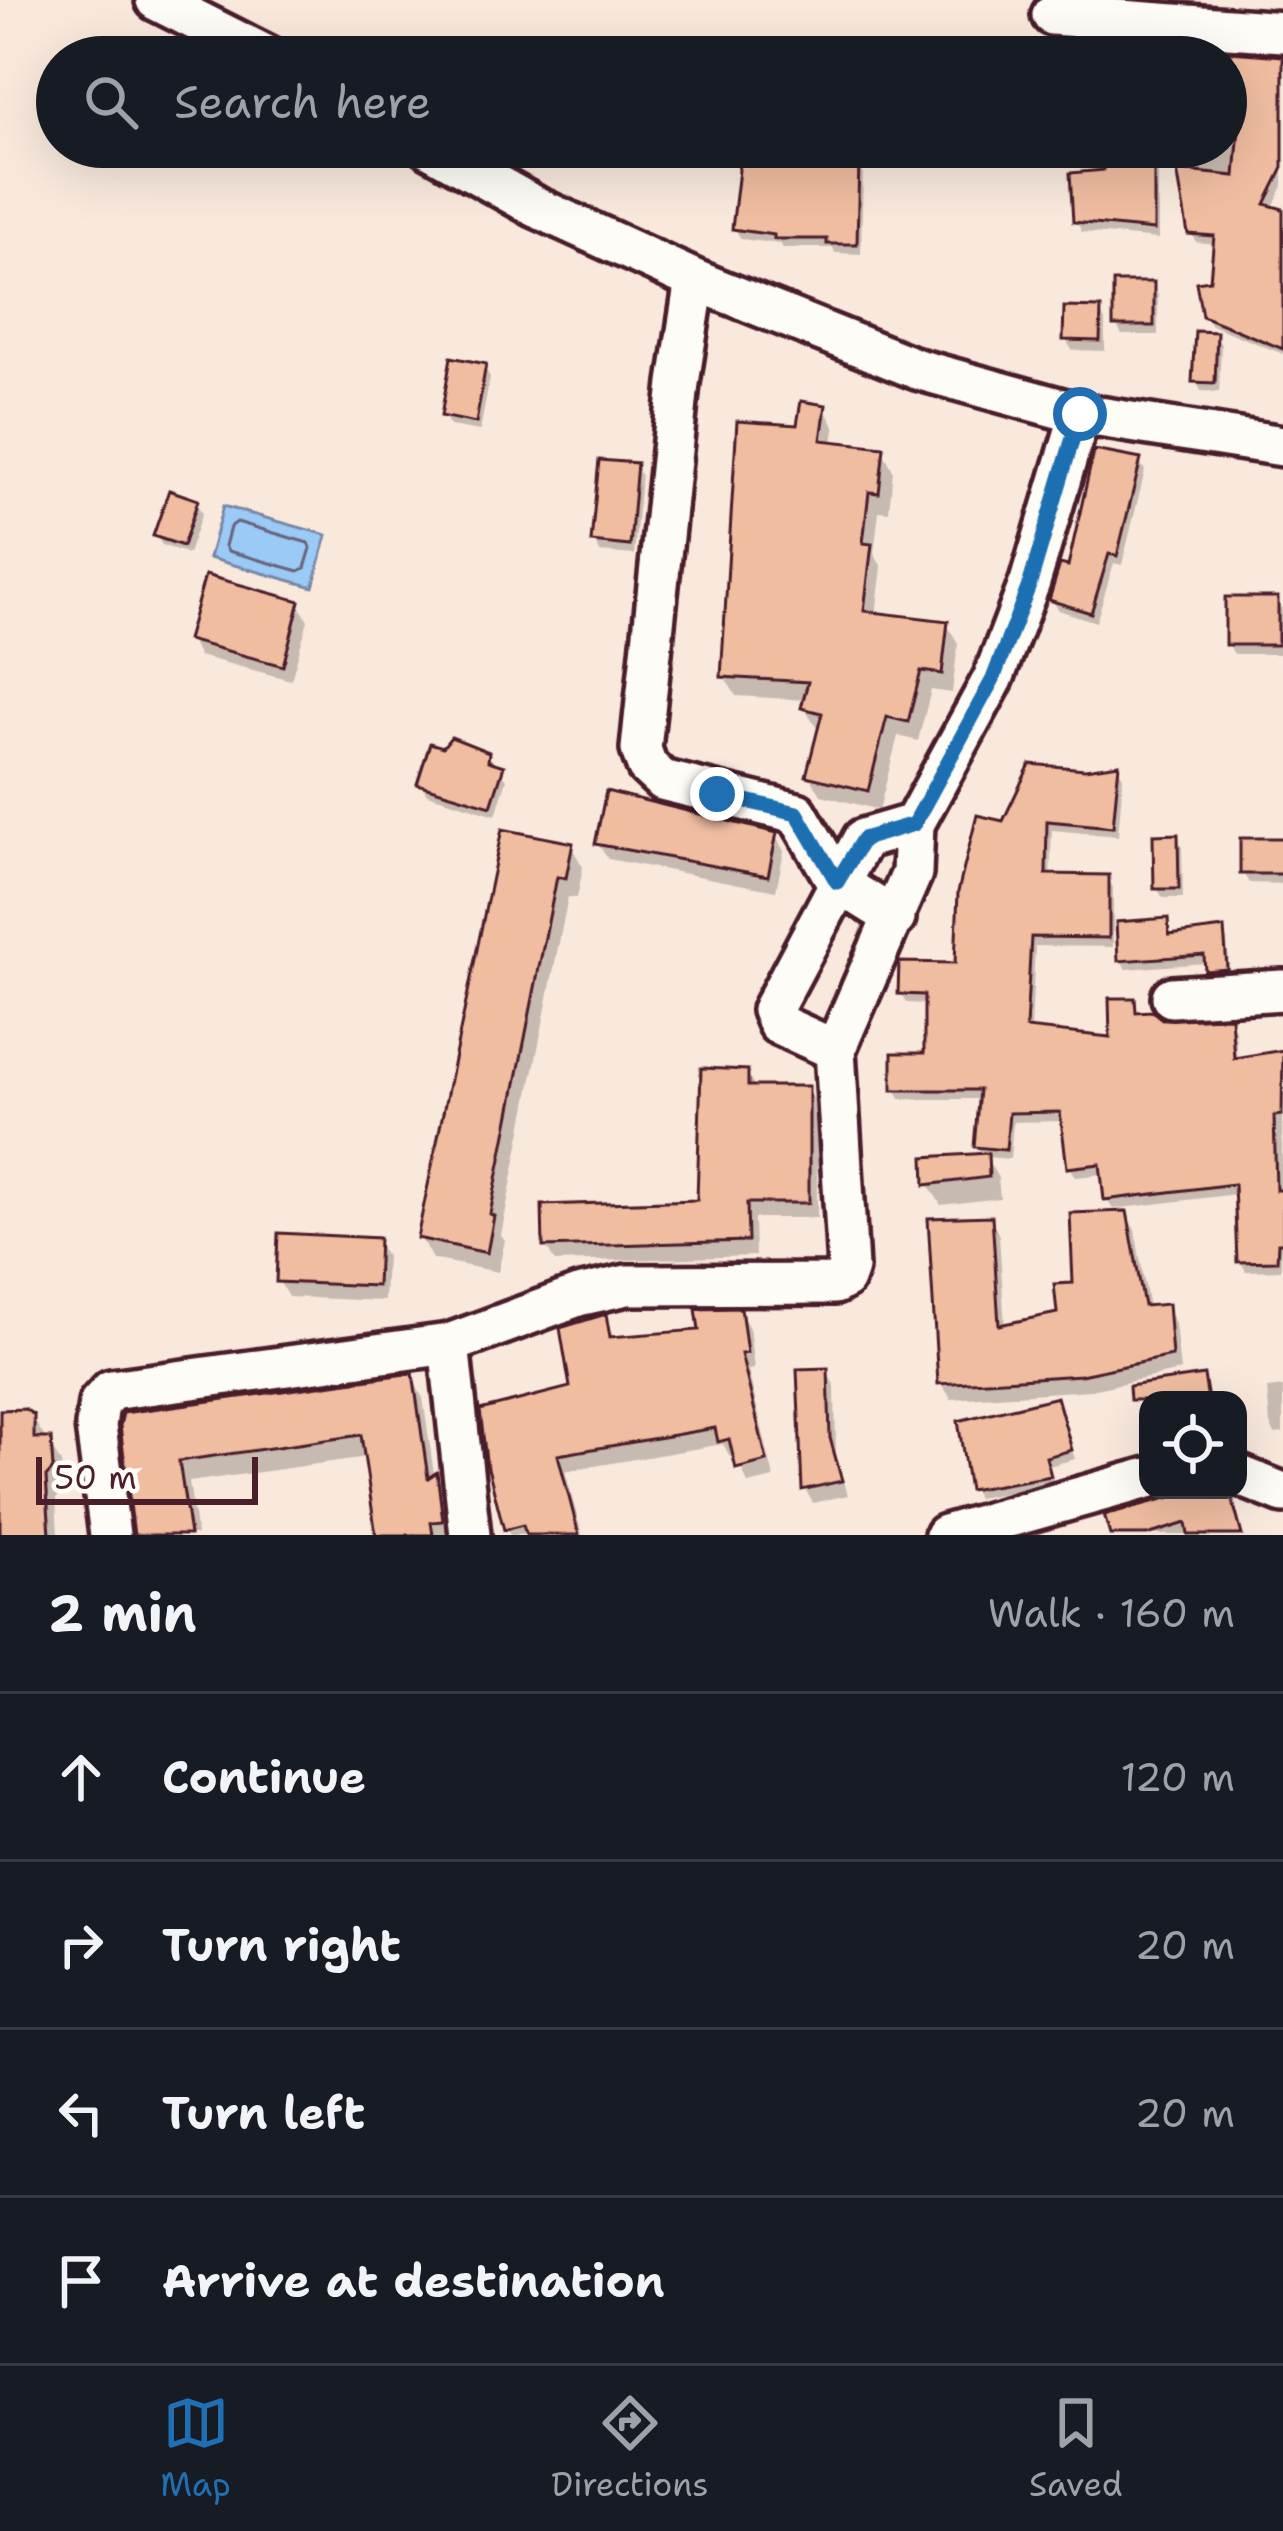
<!DOCTYPE html>
<html lang="en">
<head>
<meta charset="utf-8">
<style>
	body { margin:0; font-family:"Shantell Sans",sans-serif; background:#20242c; color:#f1f3f6 }
	.controls { position:absolute; right:36px; bottom:36px; display:grid; overflow:hidden; border-radius:24px; box-shadow:0 12px 48px #0002 }
	.controls button { width:108px; height:108px; display:grid; place-items:center; padding:0; border:0; border-bottom:3px solid #363941; background:#171b24; color:#f1f3f6; font:60px sans-serif }
	.scale { position:absolute; left:36px; bottom:30px; width:222px; box-sizing:border-box; padding-left:12px; border:6px solid #4a1f2b; border-top:0; font-size:33px; line-height:42px; white-space:nowrap; color:#4a1f2b; -webkit-text-stroke:9px #fdfcf7; paint-order:stroke }
	.stop { position:absolute; width:36px; height:36px; margin:-27px; border:9px solid #1f6fb2; border-radius:50%; background:#fff }
	.stop.end { background:#1f6fb2; border-color:#fff; box-shadow:0 3px 12px #0008 }
	.list { margin:0; padding:0; list-style:none }
	h2 { display:flex; justify-content:space-between; align-items:center; height:156px; margin:0; padding:0 48px; font-size:51px }
	h2 small { font-size:39px; font-weight:400; color:#9ea1a6 }
	.list li { display:grid; grid-template-columns:78px 1fr auto; gap:36px; align-items:center; box-sizing:border-box; height:168px; padding:0 48px; border-top:3px solid #363941 }
	.list b { display:block; font-size:45px; white-space:nowrap }
	.list em { font-size:39px; font-style:normal; color:#9ea1a6 }
	.icon { flex:none; width:66px; height:66px; fill:none; stroke:currentColor; stroke-width:2; stroke-linecap:round; stroke-linejoin:round }
	.map { position:relative; flex:none; width:1283px; height:1535px; overflow:hidden }
	.search { position:absolute; background:#171b24; box-shadow:0 12px 48px #0002; left:36px; right:36px; top:36px; height:132px; display:flex; align-items:center; gap:30px; box-sizing:border-box; padding:0 42px; border-radius:66px; color:#9ea1a6; font-size:45px }
	.sheet { height:828px; background:#171b24 }
	nav { display:flex; justify-content:space-around; align-items:center; box-sizing:border-box; height:168px; border-top:3px solid #363941; background:#171b24; font-size:33px; color:#9ea1a6 }
	nav a { display:grid; justify-items:center; gap:6px }
	nav .on { color:#1f6fb2 }
	.map>svg:first-child { display:block }
	.water { fill:#9acaf6; stroke:#7a86a5; stroke-width:3 }
	.shadow { fill:#0003 }
	.lines { fill:none; stroke-linecap:round; stroke-linejoin:round }
	.shore { stroke:#6a637c; stroke-width:3 }
	.building { fill:#f0bda1; stroke:#4a1f2b; stroke-width:3 }
	.minor-casing { stroke:#4a1f2b; stroke-width:48 }
	.minor { stroke:#fdfcf7; stroke-width:39 }
	.route { stroke:#1f6fb2; stroke-width:15 }
</style>
</head>
<body>
<div class="map">
<svg width="1283" height="1535" viewBox="0 0 1283 1535">
	<rect width="100%" height="100%" fill="#f9e9dd"/>
	<filter id="ink" filterUnits="userSpaceOnUse"><feTurbulence type="fractalNoise" baseFrequency=".00833" numOctaves="2"/><feDisplacementMap in="SourceGraphic" scale="24" xChannelSelector="R" yChannelSelector="G"/><feConvolveMatrix kernelMatrix="1 2 1 2 8 2 1 2 1" color-interpolation-filters="sRGB"/></filter>
	<g filter="url(#ink)">
		<path class="water" d="M223 506 327 535 313 587 209 558Z"/>
		<path class="shadow" d="M1059 43 1283 57V186L1272 209 1283 212V354L1211 325 1205 315 1216 244 1196 242 1191 233 1176 147H1226V57H1060Z
			M803 148 809 162 857 163 863 173 861 254 835 253 833 248H783L780 244 741 239 735 229Z
			M1152 154 1158 165V239L1082 232 1076 221 1106 173Z
			M1152 285 1158 295V335H1122L1116 325Z
			M1100 311 1105 321V351L1072 350 1066 340Z
			M1215 334 1221 345 1219 392 1201 391 1196 381Z
			M484 367 490 377 480 431 450 426 444 416Z
			M824 408 835 428 833 444 882 450 893 470 889 512 879 511 874 554 882 567 876 615 946 623 958 643 952 693 931 690 918 741 898 736 879 810 821 795 809 775 821 729 816 727 804 707 806 700 736 696 724 676 800 428Z
			M1139 461 1145 471 1122 565 1114 563 1096 622 1058 610 1052 600Z
			M635 466 641 476 634 555 600 552 594 542Z
			M196 503 202 513 188 554 162 545 156 535Z
			M1276 600 1282 610V654H1234L1228 644Z
			M298 604 308 620 291 680 199 656 190 640Z
			M487 754 507 779 496 815 427 794 421 784Z
			M1118 767 1123 777 1118 836 1052 830 1050 877 1108 878 1113 888V947L1035 946 1031 1031 1113 1040 1134 1001 1139 1014 1161 1022 1229 1020 1235 1030 1237 1061 1283 1055 1281 1270 1246 1271 1240 1261 1237 1194 1113 1209 1107 1199 1104 1174 1076 1177 1070 1167 1065 1121 1013 1122 1010 1159 986 1157 998 1178 1000 1198 941 1205 928 1184 983 1157 977 1147 981 1099H901L895 1089 927 1056V1004L906 1003 901 993 958 966 1005 825 1086 772Z
			M504 832 571 846 583 867 577 898 568 897 501 1235 505 1240 498 1272 432 1259 420 1237Z
			M775 835 784 851 776 891 608 859 598 844Z
			M1176 837 1182 847 1183 898H1163L1157 888Z
			M1283 839V884L1249 883 1243 873Z
			M1166 922 1172 937 1222 932 1227 940 1230 977 1213 979 1207 963 1126 969 1121 960Z
			M747 1073 756 1089H808L817 1105V1218H754L755 1256 555 1262 546 1246 700 1203Z
			M1126 1214 1135 1230 1149 1308 1166 1307 1175 1323 1180 1371 1091 1390 951 1399 941 1383 990 1219 999 1235 1005 1326 1060 1315Z
			M377 1241 386 1257 384 1301 288 1297 279 1281Z
			M739 1311 749 1328 754 1369 748 1370 774 1478 748 1484 736 1455 730 1457 723 1444 565 1471 582 1535H510L506 1529 604 1318 615 1340 703 1333Z
			M826 1371 835 1386 836 1454 848 1495 813 1503 805 1489Z
			M411 1376 423 1398 434 1474 447 1497 452 1535H379L367 1457 189 1482 197 1535H136L125 1416Z
			M1283 1387V1433L1275 1434 1270 1424 1267 1389Z
			M1056 1401 1075 1459 1049 1466 1054 1484 977 1498 972 1489Z
			M0 1410 32 1417 61 1463 64 1491 56 1499 58 1535H0Z
			M1207 1490H1216L1224 1504 1230 1502 1242 1535H1113L1108 1517Z"/>
		<g class="lines">
			<path class="shore" d="M237 522 308 543 311 548 305 568 299 571 228 551 225 546 230 527Z"/>
		</g>
		<path class="building" d="M1056 39 1283 56V168L1265 204 1283 209V349L1202 316 1196 282 1210 280 1214 236 1188 234 1177 170 1235 176 1239 129 1226 128V57H1057Z
			M736 147H805V159L859 160 857 244H827V239H774V235L732 229 739 170Z
			M1105 147 1154 151V230L1073 222 1070 173 1103 170Z
			M1113 282H1154V326H1113Z
			M1064 307 1101 308 1100 341 1063 340Z
			M1195 331 1217 332 1215 383 1192 382Z
			M451 357 486 364 476 423 441 416Z
			M801 401 826 405 821 440 884 447 879 493 869 492 863 543 872 544 864 611 948 621 942 674 921 671 908 722 887 717 868 791 806 776 822 713 801 708 808 682 721 677 737 421 797 425Z
			M1094 450 1141 459 1117 556 1109 554 1091 613 1049 600 1060 564 1068 566Z
			M599 460 637 463 630 546 591 542Z
			M169 490 198 500 183 546 153 536Z
			M205 575 300 601 283 666 187 640Z
			M1225 597H1278V645H1225Z
			M451 737 489 752 488 761 504 766 491 806 417 784 430 743 443 747Z
			M1030 764 1085 769 1119 764 1113 827 1047 821 1046 874 1109 875V938L1031 937 1026 1028 1110 1037 1109 998H1135L1136 1012 1152 1011 1162 1019 1231 1017 1234 1058 1283 1050 1282 1115 1274 1116 1276 1190H1283V1243H1278L1277 1261 1237 1262 1234 1184 1104 1200 1100 1164 1067 1168 1060 1112 1009 1113 1006 1150 974 1147 979 1090H892V1053H924V995L898 994 899 962 955 963 958 892 977 815 1003 821Z
			M606 791 777 833 768 876 595 844Z
			M502 829 573 843 566 878 557 877 490 1214 494 1216 487 1253 417 1238Z
			M1178 834 1179 889H1154L1153 835Z
			M1240 838H1283V874H1240Z
			M1168 918 1169 935 1224 928 1227 969 1205 971 1204 955 1118 961 1116 922Z
			M701 1068 748 1070V1086H809V1203H747L748 1241 543 1247 542 1205 697 1200Z
			M988 1153 989 1177 925 1185 924 1157Z
			M1127 1211 1144 1306 1168 1304 1172 1356 1081 1375 938 1384 928 1218 992 1216 999 1325 1057 1313 1054 1284 1073 1283 1070 1213Z
			M278 1233 379 1238 377 1286 276 1282Z
			M741 1308 747 1353 741 1354 767 1461 736 1469 729 1439 718 1442 715 1428 558 1455 579 1535H526L523 1525 504 1530 486 1460 480 1410 570 1387 560 1328 606 1314 610 1337 699 1330 696 1309Z
			M828 1368 830 1438 842 1481 802 1490 797 1369Z
			M413 1373 428 1478 437 1472 443 1521 431 1522 433 1535H376L361 1435 179 1461 190 1535H134L120 1426 123 1413Z
			M1204 1375 1208 1400H1130L1129 1386Z
			M1057 1397 1072 1450 1046 1457 1051 1476 969 1490 958 1421Z
			M25 1409 34 1415V1438H51L53 1469 46 1477 50 1535H0V1410Z
			M1197 1490H1219L1232 1498 1242 1535H1188L1186 1523 1147 1535H1110L1104 1515Z"/>
		<g class="lines">
			<defs>
				<path id="minor" d="M156 0 269 57
					M1052 15 1283 32
					M429 147 536 207 695 280 917 369 1080 414 1283 446
					M695 280 679 383 641 749 647 766 662 780 797 813 837 882 895 918
					M1172 997 1283 990
					M835 1050 778 1024 772 1010 863 839 914 824
					M449 1344 470 1535
					M1238 1475 1283 1493
					M110 1535 96 1426 99 1403 111 1390 449 1344 578 1296 627 1285 835 1284 844 1279 848 1268 835 1050 912 873 914 824 993 679 1030 582 1080 414
					M945 1535 1148 1478"/>
			</defs>
			<use href="#minor" class="minor-casing"/>
			<use href="#minor" class="minor"/>
		</g>
	</g>
	<g class="lines" filter="url(#ink)">
		<path class="route" d="M717 794 797 813 837 882 863 839 914 824 993 679 1030 583 1080 414"/>
	</g>
</svg>
<div class="controls">
<button><svg class="icon" aria-label="locate" viewBox="0 0 24 24"><circle cx="12" cy="12" r="6"/><path d="M12 2v4M12 18v4M2 12h4M18 12h4"/></svg></button>
</div>
<div class="scale">50 m</div>
<div class="stop" style="left:1080px;top:414px"></div>
<div class="stop end" style="left:717px;top:794px"></div>
<div class="search"><svg class="icon" aria-label="search" viewBox="0 0 24 24"><circle cx="10" cy="10" r="6"/><path d="M15 15l6 6"/></svg>Search here</div>
</div>
<section class="sheet">
<h2>2 min<small>Walk · 160 m</small></h2>
<ul class="list">
<li><svg class="icon" aria-label="ahead" viewBox="0 0 24 24"><path d="M12 20V5M6 11l6-6 6 6"/></svg><div><b>Continue</b></div><em>120 m</em></li>
<li><svg class="icon" aria-label="right" viewBox="0 0 24 24"><path d="M7 20v-9h11M14 6l5 5-5 5"/></svg><div><b>Turn right</b></div><em>20 m</em></li>
<li><svg class="icon" aria-label="left" viewBox="0 0 24 24"><path d="M17 20v-9H6M10 6l-5 5 5 5"/></svg><div><b>Turn left</b></div><em>20 m</em></li>
<li><svg class="icon" aria-label="arrive" viewBox="0 0 24 24"><path d="M6 21V4h12l-3 4 3 4H6"/></svg><div><b>Arrive at destination</b></div></li>
</ul>
</section>
<nav>
<a class="on"><svg class="icon" aria-label="map" viewBox="0 0 24 24"><path d="M3 6l6-2 6 2 6-2v14l-6 2-6-2-6 2zM9 4v14M15 6v14"/></svg>Map</a>
<a><svg class="icon" aria-label="directions" viewBox="0 0 24 24"><path d="M12 3l9 9-9 9-9-9zM9 14v-3h6M13 9l2 2-2 2"/></svg>Directions</a>
<a><svg class="icon" aria-label="saved" viewBox="0 0 24 24"><path d="M7 4h10v16l-5-4-5 4z"/></svg>Saved</a>
</nav>
</body>
</html>
